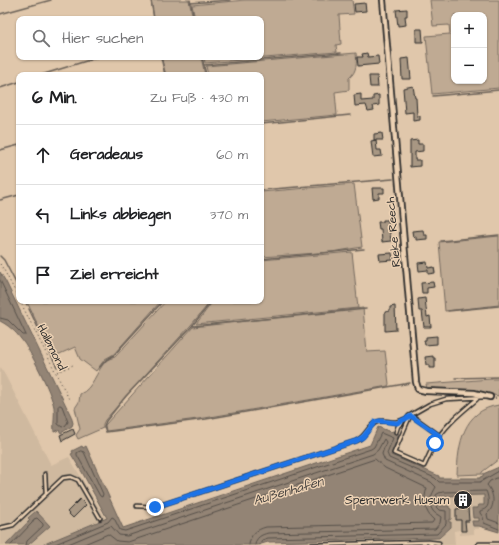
<!DOCTYPE html>
<html lang="de">
<head>
<meta charset="utf-8">
<style>
	body { margin:0; font-family:"Architects Daughter",sans-serif; background:#f6f6f6; color:#202124 }
	.controls { position:absolute; right:12px; top:12px; display:grid; overflow:hidden; border-radius:8px; box-shadow:0 1px 3px #0004 }
	.controls button { width:36px; height:36px; display:grid; place-items:center; padding:0; border:0; border-bottom:1px solid #e0e0e0; background:#fff; color:#202124; font:20px sans-serif }
	.stop { position:absolute; width:12px; height:12px; margin:-9px; border:3px solid #1a73e8; border-radius:50%; background:#fff }
	.stop.end { background:#1a73e8; border-color:#fff; box-shadow:0 1px 4px #0008 }
	.list { margin:0; padding:0; list-style:none }
	h2 { display:flex; justify-content:space-between; align-items:center; height:52px; margin:0; padding:0 16px; font-size:17px }
	h2 small { font-size:13px; font-weight:400; color:#757577 }
	.list li { display:grid; grid-template-columns:26px 1fr auto; gap:12px; align-items:center; box-sizing:border-box; height:60px; padding:0 16px; border-top:1px solid #e0e0e0 }
	.list b { display:block; font-size:15px; white-space:nowrap }
	.list em { font-size:13px; font-style:normal; color:#757577 }
	.icon { flex:none; width:22px; height:22px; fill:none; stroke:currentColor; stroke-width:2; stroke-linecap:round; stroke-linejoin:round }
	.map { position:relative; flex:none; width:499px; height:545px; overflow:hidden }
	.search { position:absolute; background:#fff; box-shadow:0 1px 3px #0004; left:16px; top:16px; width:248px; height:44px; display:flex; align-items:center; gap:10px; box-sizing:border-box; padding:0 14px; border-radius:8px; color:#757577; font-size:15px }
	.panel { position:absolute; background:#fff; box-shadow:0 1px 3px #0004; left:16px; top:72px; width:248px; height:232px; border-radius:8px }
	.map>svg:first-child { display:block }
	.built { fill:#cfb99f }
	.green { fill:#bfaa93; stroke:#756a5f; fill-rule:evenodd }
	.water { fill:#938475; stroke:#696057 }
	.lines { fill:none; stroke-linecap:round; stroke-linejoin:round }
	.shore { stroke:#554f49; stroke-width:1 }
	.stream { stroke:#696057; stroke-width:1.5 }
	.building { fill:#a89783; stroke:#2b2b2b }
	.service-casing { stroke:#2b2b2b; stroke-width:5.5 }
	.minor-casing { stroke:#2b2b2b; stroke-width:8 }
	.path { stroke:#2b2b2b; stroke-width:1; stroke-dasharray:1 3; stroke-linecap:butt }
	.service { stroke:#ecd1b3; stroke-width:2.5 }
	.minor { stroke:#ecd1b3; stroke-width:4.5 }
	.route { stroke:#1a73e8; stroke-width:5 }
	.labels { text-anchor:middle; stroke-width:3; stroke-linejoin:round; paint-order:stroke }
	.street-label { font-size:12px; fill:#2b2b2b; stroke:#ecd1b3 }
	.poi-label { font-size:12px; fill:#2b2b2b; stroke:#ecd1b3; text-anchor:end }
	.water-label { font-size:13px; font-style:italic; fill:#45413e; stroke:#ecd1b3 }
</style>
</head>
<body>
<div class="map">
<svg width="499" height="545" viewBox="0 0 499 545">
	<rect width="100%" height="100%" fill="#e0c7ab"/>
	<filter id="ink" filterUnits="userSpaceOnUse"><feTurbulence type="fractalNoise" baseFrequency=".025" numOctaves="2"/><feDisplacementMap in="SourceGraphic" scale="8" xChannelSelector="R" yChannelSelector="G"/><feConvolveMatrix kernelMatrix="1 2 1 2 8 2 1 2 1" color-interpolation-filters="sRGB"/></filter>
	<g filter="url(#ink)">
		<path class="built" d="M0 367 5 375 51 465 69 457 106 519 42 545H28L50 526 29 519 30 520 6 545H0Z
			M484 495V505H478V508H472L473 518H479V521H472V526H479V529H474V534L460 535V530L454 531 455 545H341L439 540 451 527V522L450 521V520L451 519V509L449 508V506H442L441 497 443 496Z"/>
		<path class="green" d="M151 0H189L193 19H154Z
			M245 0H352L354 14 339 15 341 44 336 45 337 52 205 63 204 57H261V19H195L192 5Z
			M430 0H499V88L432 94 426 36 450 34 449 25 433 26ZM454 15H484V81H454Z
			M356 53C357 62 357 72 349 78V90L335 92 337 115 261 122V75H208L206 66Z
			M161 57H201L205 75H166Z
			M354 184 362 247 332 252 261 257V192Z
			M499 236V305L445 311 439 242Z
			M352 252 358 308 196 324 213 301H261V260Z
			M31 301H161L114 354 105 359 96 371 80 359 75 347 53 357 27 302Z
			M166 301H211L191 325 147 373 105 420 103 424V428L78 439 76 435 80 429 75 408 79 402 80 394C93 389 96 371 106 361 108 359 112 358 115 357Z
			M363 308 367 352 385 351 389 384 388 386 205 418 106 431 105 425 193 327Z
			M491 379H499V396L477 392 427 388 426 384Z
			M499 405V459L482 472V474L457 475C458 444 463 410 499 405Z"/>
		<path class="water" d="M0 272 6 282 71 416 73 423 72 426 61 433 59 430 54 432C53 424 55 415 54 407 51 392 31 351 21 339 16 332 8 325 0 321Z
			M378 427 391 432 392 431 399 434 391 455 439 476V478H480V477L483 476V474L499 467V532L479 526H473L472 521H479V518H473L472 508H478V505H484V495L440 496V506H449V508L451 509V519L449 520V522H451V527L439 538 268 542 258 545H42L107 518 82 472 71 454 73 453 72 451 82 446 83 448 86 446 123 528 370 445Z
			M36 511 50 526 28 545H6L30 520 28 518Z"/>
		<g class="lines">
			<path class="shore" d="M0 280 26 335H23L8 320 0 318
				M60 405 62 406 68 422 65 426 62 427 58 424V407Z
				M81 451 84 452 103 494 102 497 100 496 77 455V453Z
				M499 477 490 481 487 485C494 493 496 506 487 514L488 519 499 523
				M11 545 32 523 34 519 37 518 43 524V526L27 541 26 545
				M53 545 108 522 112 517 114 518 120 530 125 531 371 449 374 447 381 433 393 438 387 453 389 458 435 478 439 482H480L499 471
				M66 545 111 526 119 535 127 536 373 454 378 450 384 439 386 442 382 454 385 461 431 482 436 487C432 494 427 503 433 511 435 514 439 515 441 517L440 523 435 529 268 533C261 535 256 537 255 545
				M82 545 108 534 117 541 128 542 375 459 385 468 427 488C423 499 424 512 434 520L432 523 266 527C256 530 250 534 249 545
				M260 545 262 540 268 538 437 534 446 524V511L439 510 436 507V495L439 493 443 492 486 491C488 495 490 505 486 508 484 510 482 510 480 511V513L483 517 484 523 499 529"/>
			<path class="stream" d="M151 0 154 19
				M190 0 194 19
				M190 3 230 0
				M0 14 51 0
				M161 57 165 75
				M202 57 206 75
				M204 65 341 53
				M41 75 99 57
				M0 88 19 82
				M433 96 499 90
				M261 124 350 115
				M0 150 19 145
				M261 190 393 179
				M0 200 19 195
				M441 241 499 235
				M0 256 4 260 19 289
				M261 259 364 249
				M25 301 27 305
				M212 301 192 326 126 396 106 421 104 426 106 432 206 419 410 383
				M29 309 57 367
				M448 311 499 306
				M193 326 366 309
				M99 368 106 360 114 355 163 301
				M455 378 499 377"/>
		</g>
		<path class="building" d="M365 3 366 11 355 12 354 4Z
			M407 9V16H405L406 25 398 26 396 10Z
			M416 29H422L423 42H416Z
			M367 53 368 57 378 56 379 64 358 66 357 57H363L362 54Z
			M409 58 411 79H402L401 59Z
			M369 76H377L378 87H370Z
			M413 86 415 98H416L417 116H420V120L413 121V112L405 113 403 88Z
			M361 94V101L373 100V96L379 95V105L373 106 374 110 368 111 366 105 355 106 354 95Z
			M382 133 383 140H376L377 150H381L382 156 373 157 371 141 376 140H374V134Z
			M418 140V144H423V151L415 152V160H420V166L410 167V141Z
			M372 188H384V193H379V198L373 199Z
			M383 220H388L391 241 382 242 381 229H379L378 222H383Z
			M423 230 424 235H427V239L416 240V236L413 237 412 231Z
			M392 253 393 260 380 261 379 254Z
			M427 262 428 268 434 267 435 273 428 274V270L419 271 418 263Z
			M433 282 434 287 427 288V293H422L421 283Z
			M425 298 427 317 430 316 431 327H424L422 311H419L418 299Z
			M395 306 396 330 385 331V312L390 311V307Z
			M437 336V344L425 345 424 340H426V337Z
			M433 356V358H435V368H429V365H426L425 357Z
			M73 429 75 434 62 441 60 435Z
			M459 497H467L464 508H468L469 521H465L466 531H461V520H456V509L463 508Z
			M80 499 86 505 73 518 67 512Z"/>
		<g class="lines">
			<defs>
				<path id="service" d="M411 415 440 436
					M409 416 430 404 446 399 486 397
					M410 416 394 453 424 466C428 458 431 450 435 443 445 425 462 412 477 399
					M396 432 398 426 402 422
					M45 474 46 494
					M137 506 155 507 356 441C366 437 368 425 377 422 387 418 392 426 405 419
					M0 528 13 525 63 478 71 477 78 480 100 518
					M429 542 439 543
					M312 545 428 542 432 545
					M478 545 479 544H499"/>
				<path id="minor" d="M383 0 416 382 418 389 426 391 474 393 490 397"/>
			</defs>
			<use href="#service" class="service-casing"/>
			<use href="#minor" class="minor-casing"/>
			<path class="path" d="M0 264 4 270 19 299
				M20 301 70 401
				M57 372 73 365
				M495 398 499 399"/>
			<use href="#service" class="service"/>
			<use href="#minor" class="minor"/>
		</g>
	</g>
	<g class="lines" filter="url(#ink)">
		<path class="route" d="M155 507 356 441 363 437 375 422 380 421 397 423 411 416 440 436 435 443"/>
	</g>
	<defs>
		<symbol id="building-disc" viewBox="-11 -11 22 22"><circle r="9.5" fill="#2b2b2b" stroke="#ecd1b3"/><path d="M-4-6H4V6H1V3H-1V6H-4ZM-2.5-4.3h1.7v1.8h-1.7ZM.8-4.3h1.7v1.8H.8ZM-2.5-1h1.7V.8h-1.7ZM.8-1h1.7V.8H.8Z" fill="#fff"/></symbol>
	</defs>
	<g fill-rule="evenodd">
		<use href="#building-disc" x="452" y="489" width="22" height="22"/>
	</g>
	<g class="labels">
		<g class="street-label">
			<text transform="translate(393 232) rotate(-95)" y="4">Rieke Reech</text>
			<text transform="translate(52 347) rotate(63)" y="4">Halbmond</text>
		</g>
		<g class="poi-label">
			<text x="449" y="504">Sperrwerk Husum</text>
		</g>
		<g class="water-label">
			<text transform="translate(288 490) rotate(-16)" y="5">Außenhafen</text>
		</g>
	</g>
</svg>
<div class="controls">
<button>+</button>
<button>−</button>
</div>
<div class="stop" style="left:435px;top:443px"></div>
<div class="stop end" style="left:155px;top:507px"></div>
<div class="search"><svg class="icon" aria-label="search" viewBox="0 0 24 24"><circle cx="10" cy="10" r="6"/><path d="M15 15l6 6"/></svg>Hier suchen</div>
<section class="panel">
<h2>6 Min.<small>Zu Fuß · 430 m</small></h2>
<ul class="list">
<li><svg class="icon" aria-label="ahead" viewBox="0 0 24 24"><path d="M12 20V5M6 11l6-6 6 6"/></svg><div><b>Geradeaus</b></div><em>60 m</em></li>
<li><svg class="icon" aria-label="left" viewBox="0 0 24 24"><path d="M17 20v-9H6M10 6l-5 5 5 5"/></svg><div><b>Links abbiegen</b></div><em>370 m</em></li>
<li><svg class="icon" aria-label="arrive" viewBox="0 0 24 24"><path d="M6 21V4h12l-3 4 3 4H6"/></svg><div><b>Ziel erreicht</b></div></li>
</ul>
</section>
</div>
</body>
</html>
